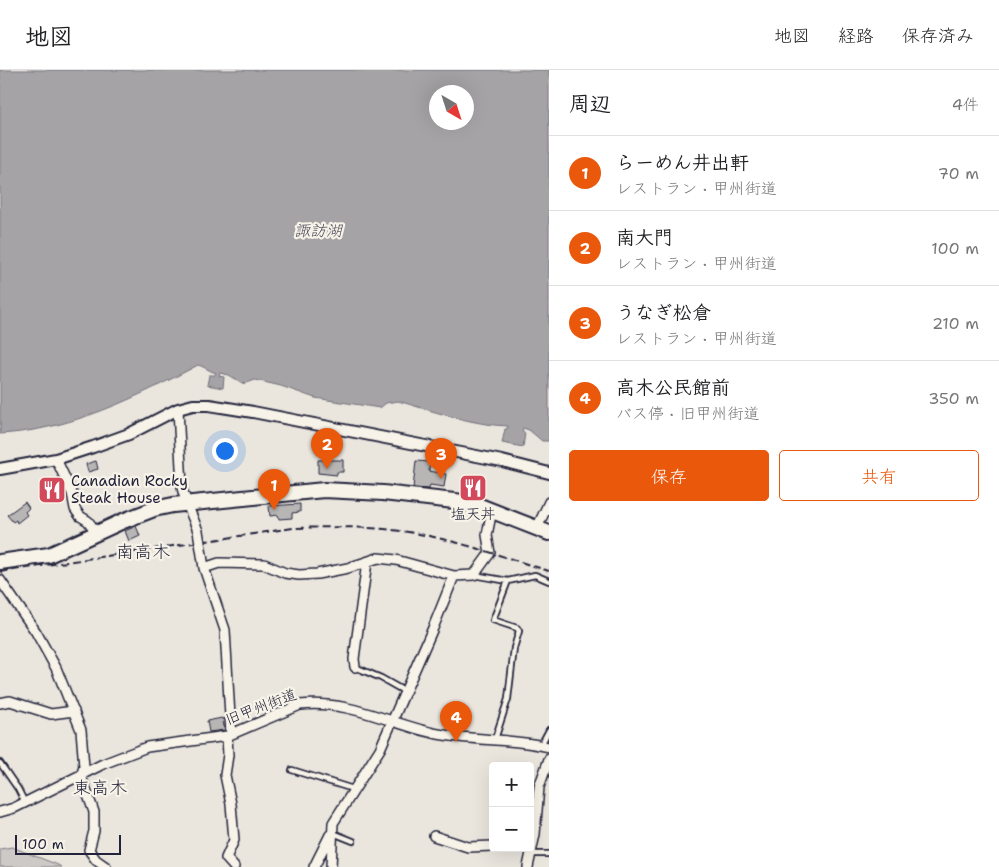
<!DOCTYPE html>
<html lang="ja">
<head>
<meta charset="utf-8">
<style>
	body { margin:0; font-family:"Shantell Sans","Klee One",sans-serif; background:#f6f6f6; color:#202124 }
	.controls { position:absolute; right:15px; bottom:15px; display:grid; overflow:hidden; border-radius:5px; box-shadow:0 5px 20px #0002 }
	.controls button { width:45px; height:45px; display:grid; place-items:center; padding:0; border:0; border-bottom:1px solid #e0e0e0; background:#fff; color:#202124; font:25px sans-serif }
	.compass { position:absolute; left:429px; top:15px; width:45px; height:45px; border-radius:50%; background:#fff; box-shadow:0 5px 20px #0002; rotate:141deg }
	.scale { position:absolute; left:15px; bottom:12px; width:106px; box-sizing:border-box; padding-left:5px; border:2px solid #22223b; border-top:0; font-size:14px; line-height:18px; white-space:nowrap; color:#22223b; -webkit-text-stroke:4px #f7f3e8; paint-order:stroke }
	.you { position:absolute; left:224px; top:380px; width:18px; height:18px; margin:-12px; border:4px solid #fff; border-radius:50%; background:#1a73e8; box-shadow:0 0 0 8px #1a73e833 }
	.badge { display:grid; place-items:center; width:32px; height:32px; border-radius:50%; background:#ea580c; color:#fff; font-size:16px; font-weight:700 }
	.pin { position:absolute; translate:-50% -41px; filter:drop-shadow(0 1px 2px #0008) }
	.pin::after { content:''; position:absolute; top:26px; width:18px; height:15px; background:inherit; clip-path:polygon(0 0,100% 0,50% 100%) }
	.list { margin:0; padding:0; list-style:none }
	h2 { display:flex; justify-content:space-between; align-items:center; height:65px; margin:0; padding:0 20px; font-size:21px }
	h2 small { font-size:16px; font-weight:400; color:#757577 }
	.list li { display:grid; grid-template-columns:32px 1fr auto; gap:15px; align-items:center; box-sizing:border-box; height:75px; padding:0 20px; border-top:1px solid #e0e0e0 }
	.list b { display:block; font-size:19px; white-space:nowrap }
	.list p { margin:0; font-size:16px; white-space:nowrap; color:#757577 }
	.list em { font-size:16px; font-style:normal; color:#757577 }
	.actions { display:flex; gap:10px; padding:15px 20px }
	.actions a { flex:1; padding:11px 0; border:1px solid #ea580c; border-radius:5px; text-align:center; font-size:18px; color:#ea580c }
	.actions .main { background:#ea580c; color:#fff }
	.map { position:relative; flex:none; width:549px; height:797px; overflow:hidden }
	header { display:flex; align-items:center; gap:30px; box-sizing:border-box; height:70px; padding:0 25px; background:#fff; border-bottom:1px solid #e0e0e0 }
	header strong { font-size:24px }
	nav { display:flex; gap:28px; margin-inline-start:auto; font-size:18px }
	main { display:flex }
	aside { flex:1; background:#fff }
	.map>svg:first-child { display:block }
	.green { fill:#cdc9c6; stroke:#787680 }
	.water { fill:#a6a3a6; stroke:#716f7b; fill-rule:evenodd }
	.building { fill:#b8b6b5; stroke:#22223b }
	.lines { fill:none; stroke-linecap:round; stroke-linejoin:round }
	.service-casing { stroke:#22223b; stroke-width:8 }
	.minor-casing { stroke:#22223b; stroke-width:12 }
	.tertiary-casing { stroke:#22223b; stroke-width:14 }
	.trunk-casing { stroke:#22223b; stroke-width:18 }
	.service { stroke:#f7f3e8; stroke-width:4.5 }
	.minor { stroke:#f7f3e8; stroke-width:9 }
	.tertiary { stroke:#f7f3e8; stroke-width:10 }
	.trunk { stroke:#f7f3e8; stroke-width:14 }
	.rail { stroke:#22223b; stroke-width:2; stroke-dasharray:8 4; stroke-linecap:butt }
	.minor-bridge-casing { stroke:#22223b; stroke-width:12; stroke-linecap:butt }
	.minor-bridge { stroke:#f7f3e8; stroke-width:9 }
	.labels { text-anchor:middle; stroke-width:4.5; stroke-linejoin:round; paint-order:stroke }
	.poi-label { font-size:15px; fill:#22223b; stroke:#f7f3e8; text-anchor:start }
	.street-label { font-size:15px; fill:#22223b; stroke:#f7f3e8 }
	.water-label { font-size:16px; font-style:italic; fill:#504f60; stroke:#f7f3e8 }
	.quarter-label { font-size:18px; fill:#22223b; stroke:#f7f3e8 }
</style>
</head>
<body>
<header>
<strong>地図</strong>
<nav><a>地図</a><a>経路</a><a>保存済み</a></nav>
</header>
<main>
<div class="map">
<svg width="549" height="797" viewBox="0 0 549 797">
	<rect width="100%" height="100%" fill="#eae6de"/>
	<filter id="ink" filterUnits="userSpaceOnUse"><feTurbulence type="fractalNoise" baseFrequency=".02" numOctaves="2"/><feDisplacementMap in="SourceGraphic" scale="10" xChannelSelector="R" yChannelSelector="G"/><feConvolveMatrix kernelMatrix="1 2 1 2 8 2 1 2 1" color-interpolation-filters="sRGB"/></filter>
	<g filter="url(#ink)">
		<path class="green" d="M12 777 58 795 61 797H0V779Z"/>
		<path class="water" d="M0 0H549V371H542L529 360 523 358 522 360 525 363 523 377 502 373 505 359H507L508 356C472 355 433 341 398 331L386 333 380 338 315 328 281 316 255 310 244 314 229 305 220 303 219 306 224 307 223 318 207 315 209 305H215L216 303C209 301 203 296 198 295 136 328 71 360 0 364ZM437 22H467V52H437Z"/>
		<path class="building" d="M318 390H343V402H337V405L318 403Z
			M96 391 98 399 88 402 86 394Z
			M416 391 430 392 429 401 446 404 444 417 430 415 429 419 413 418Z
			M469 410 480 412 479 421 467 419Z
			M60 411 62 416 59 418 61 423 51 427 50 422 47 423 46 417Z
			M25 432 29 438 25 442 27 445 17 453 16 450 13 452 7 445Z
			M300 434V442L292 443V448L279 449 278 445 270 446 269 436Z
			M136 456 140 466 129 471 125 461Z
			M222 648 225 660 209 662 207 651Z"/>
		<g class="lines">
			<defs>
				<path id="service" d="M474 505 508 511 535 505 549 511
					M355 597 381 608 404 621
					M495 669 508 629 514 578 519 561 517 558 493 550 508 511
					M541 675 549 660
					M0 693 18 719 25 733
					M292 700 353 719
					M333 763 353 771
					M531 784H549"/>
				<path id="minor" d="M178 339 182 417C184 430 193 447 198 461
					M56 389 72 423 75 439 80 446 88 451 97 463
					M537 458 549 432
					M202 485 204 498 225 560 231 664
					M204 498 219 493 264 494 285 503 299 505 317 504 348 498 378 488 396 490 454 506 474 505 490 483 487 465 492 440
					M0 510 36 562 56 598 81 660 84 697 81 706 94 742V761L89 780 96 790 106 797
					M355 597 354 589 367 492
					M0 633 10 631 51 644 74 641
					M227 666 228 685 225 705 231 734 234 770 226 788 234 797
					M0 742 14 738 103 694 147 677 227 666 300 635C347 629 393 655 438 664 475 671 512 668 549 677
					M434 766 468 777 493 776
					M314 797 330 765
					M331 797 333 753 380 679 433 558 454 506
					M528 797 535 764 539 717 549 689"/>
				<path id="tertiary" d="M0 399 56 389 93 377 129 364 178 339 193 335H209L253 342 502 391 549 403"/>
				<path id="trunk" d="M0 492 49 485 123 451 154 439 173 435 324 420 383 423 472 433 549 463"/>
			</defs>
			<use href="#service" class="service-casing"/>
			<use href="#minor" class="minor-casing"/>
			<use href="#tertiary" class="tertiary-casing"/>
			<use href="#trunk" class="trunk-casing"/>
			<use href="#service" class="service"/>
			<use href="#minor" class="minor"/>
			<use href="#tertiary" class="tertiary"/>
			<use href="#trunk" class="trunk"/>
			<path class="rail" d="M0 502 293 458C329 457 365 456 401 461 451 468 501 486 549 501"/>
			<defs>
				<path id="minor-bridge" d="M198 461 202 485"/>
			</defs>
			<use href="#minor-bridge" class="minor-bridge-casing"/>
			<use href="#minor-bridge" class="minor-bridge"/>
		</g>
	</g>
	<defs>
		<symbol id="restaurant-square" viewBox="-11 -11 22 22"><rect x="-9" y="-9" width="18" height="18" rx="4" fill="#d1495b" stroke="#f7f3e8"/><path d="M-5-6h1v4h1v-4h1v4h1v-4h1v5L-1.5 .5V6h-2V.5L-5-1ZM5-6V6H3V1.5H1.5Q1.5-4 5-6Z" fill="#fff"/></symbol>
	</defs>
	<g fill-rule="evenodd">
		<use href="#restaurant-square" x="457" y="402" width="32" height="32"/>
		<use href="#restaurant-square" x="36" y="404" width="32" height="32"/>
	</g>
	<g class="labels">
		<g class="poi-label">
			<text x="71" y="416">Canadian Rocky<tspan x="71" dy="17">Steak House</tspan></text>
			<text x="473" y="449" text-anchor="middle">塩天丼</text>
		</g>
		<g class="street-label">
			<text transform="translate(261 637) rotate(-21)" y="5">旧甲州街道</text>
		</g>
		<g class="water-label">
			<text x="318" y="166">諏訪湖</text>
		</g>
		<g class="quarter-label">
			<text x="143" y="488">南高木</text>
			<text x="100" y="724">東高木</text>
		</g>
	</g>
</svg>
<div class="controls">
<button>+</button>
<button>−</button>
</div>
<svg class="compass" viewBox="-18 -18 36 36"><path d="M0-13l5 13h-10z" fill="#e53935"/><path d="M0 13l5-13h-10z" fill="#757577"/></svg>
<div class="scale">100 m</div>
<div class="you"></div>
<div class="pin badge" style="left:274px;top:440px">1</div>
<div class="pin badge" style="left:327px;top:399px">2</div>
<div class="pin badge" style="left:441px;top:409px">3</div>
<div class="pin badge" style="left:456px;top:672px">4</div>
</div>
<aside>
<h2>周辺<small>4件</small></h2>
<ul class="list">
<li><span class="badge">1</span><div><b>らーめん井出軒</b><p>レストラン · 甲州街道</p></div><em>70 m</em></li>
<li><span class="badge">2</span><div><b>南大門</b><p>レストラン · 甲州街道</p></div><em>100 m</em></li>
<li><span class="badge">3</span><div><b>うなぎ松倉</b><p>レストラン · 甲州街道</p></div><em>210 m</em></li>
<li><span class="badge">4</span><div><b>高木公民館前</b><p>バス停 · 旧甲州街道</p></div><em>350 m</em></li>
</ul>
<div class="actions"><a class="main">保存</a><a>共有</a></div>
</aside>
</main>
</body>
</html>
